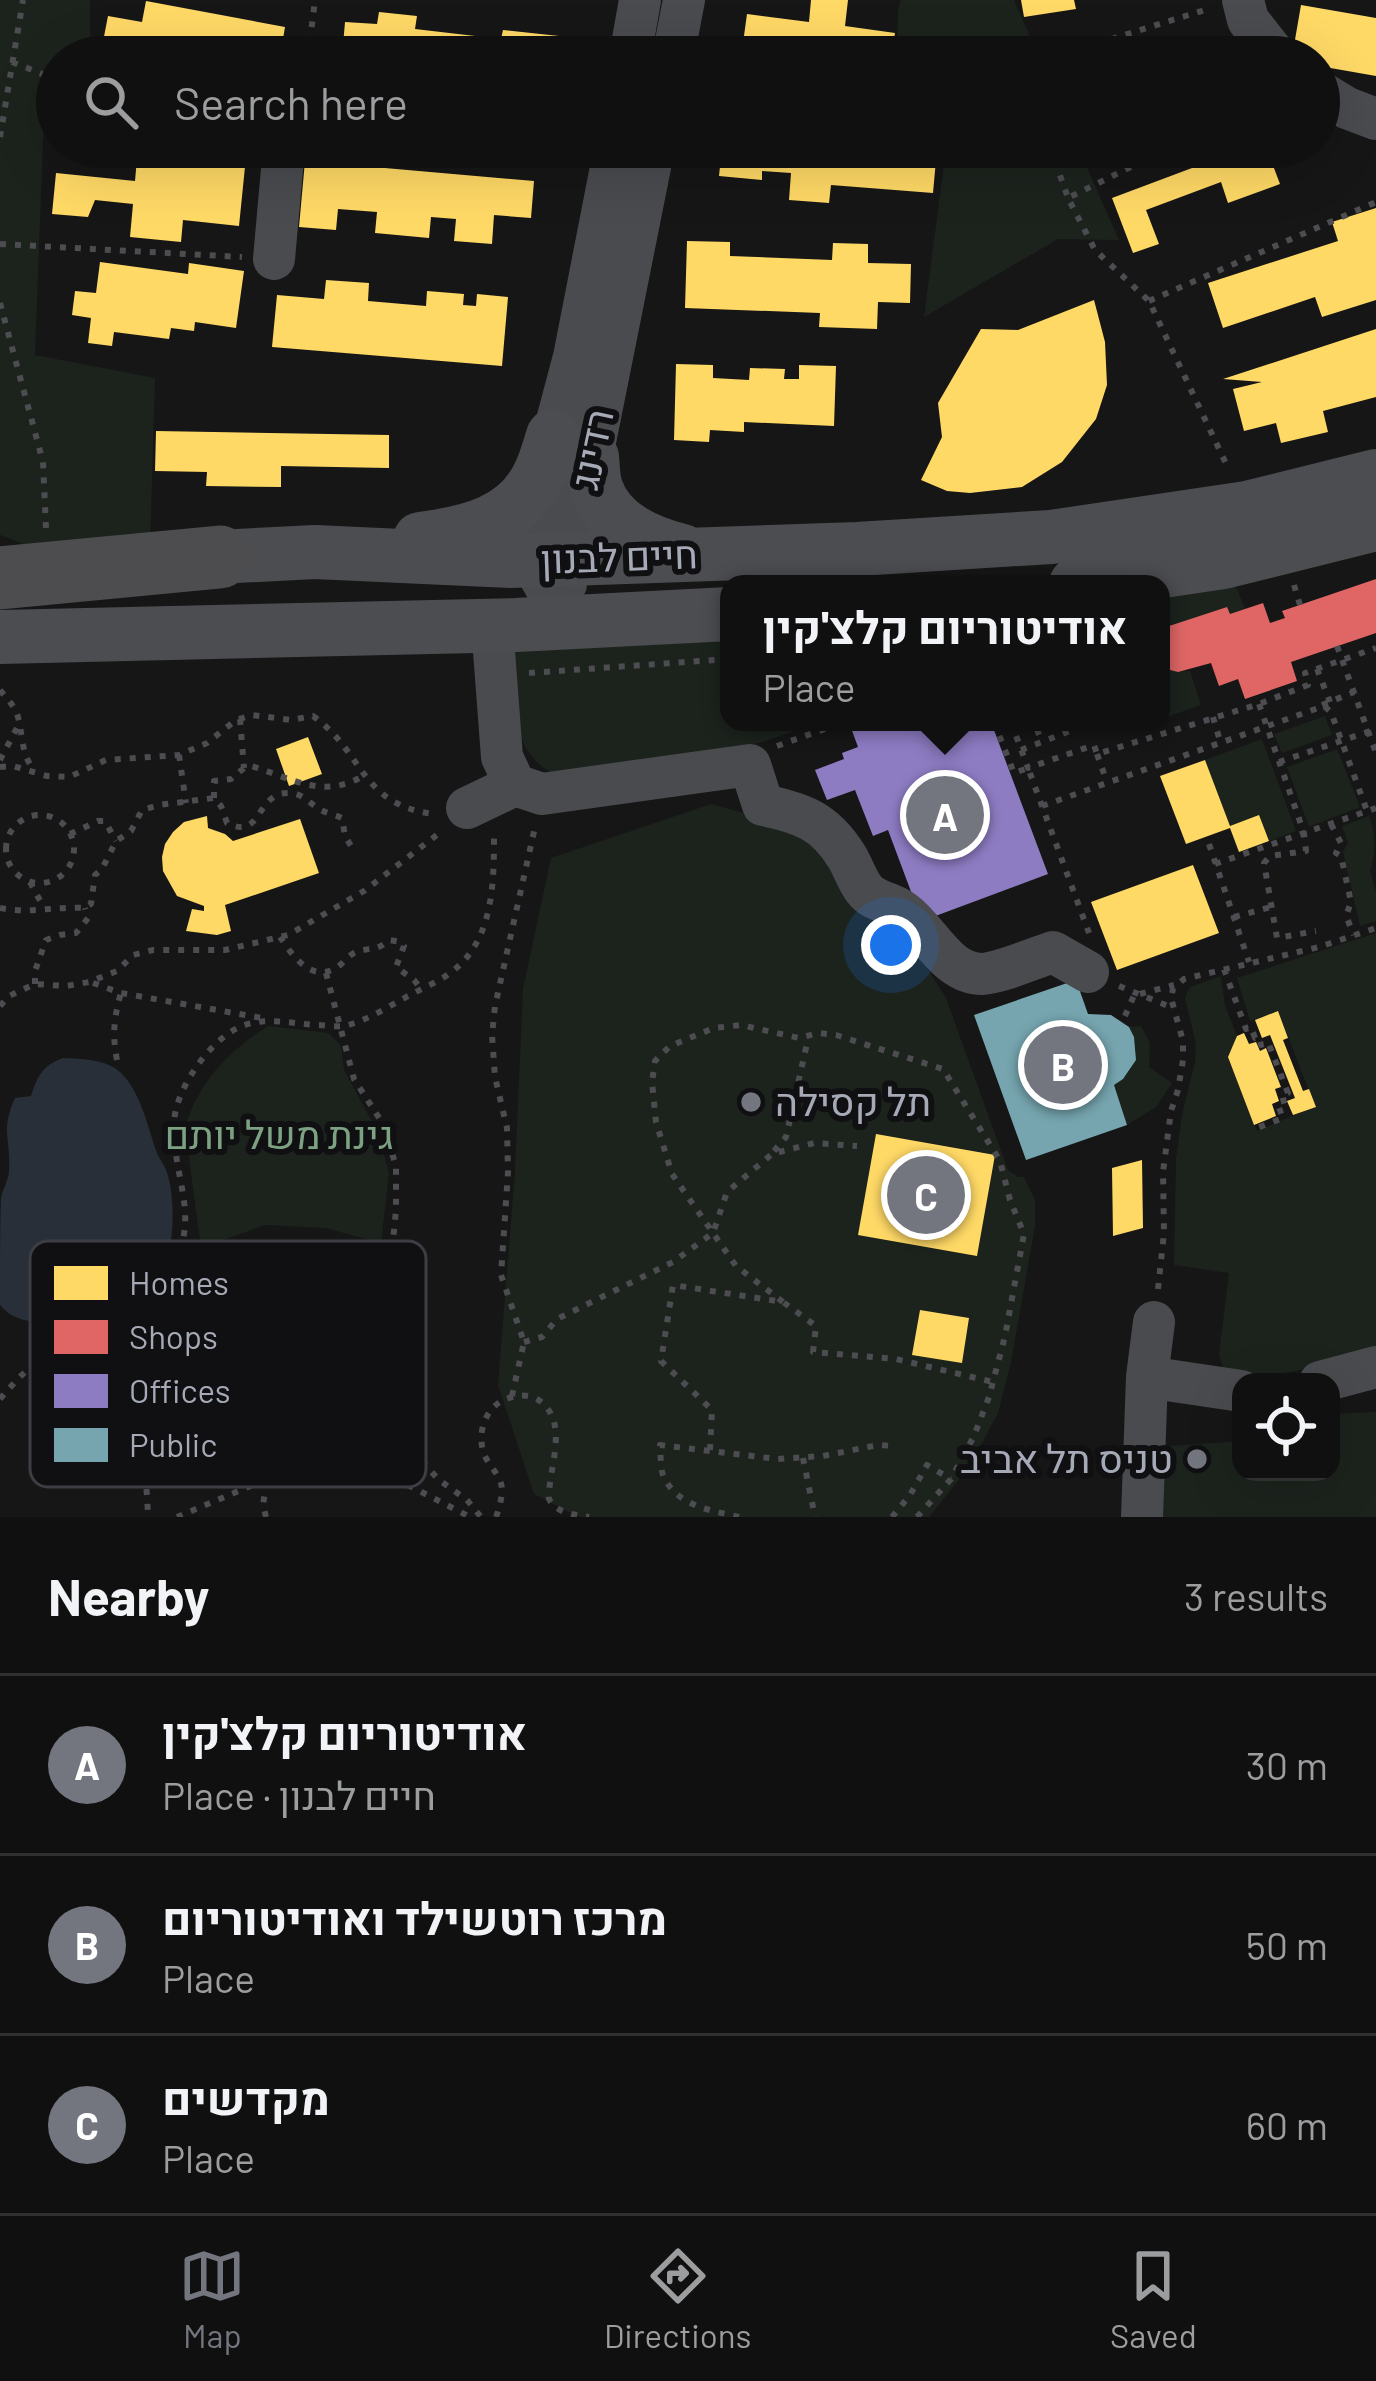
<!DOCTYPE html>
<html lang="en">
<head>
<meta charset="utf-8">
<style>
	body { margin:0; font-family:Barlow,Heebo,sans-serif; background:#191919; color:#f1f3f6 }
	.controls { position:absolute; right:36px; bottom:36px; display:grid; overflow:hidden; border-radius:24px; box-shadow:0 12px 48px #0002 }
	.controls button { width:108px; height:108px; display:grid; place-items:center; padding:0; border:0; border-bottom:3px solid #303030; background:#101010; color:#f1f3f6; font:60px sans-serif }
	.you { position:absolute; left:891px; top:945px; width:42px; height:42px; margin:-30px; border:9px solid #fff; border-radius:50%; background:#1a73e8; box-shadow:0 0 0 18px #1a73e833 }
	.badge { display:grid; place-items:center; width:78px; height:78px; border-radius:50%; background:#74767f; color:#fff; font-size:39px; font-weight:700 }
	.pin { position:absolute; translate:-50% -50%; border:6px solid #fff; box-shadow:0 3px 12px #0006 }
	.popup { position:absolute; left:720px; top:575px; width:450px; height:156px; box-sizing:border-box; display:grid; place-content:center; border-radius:24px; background:#101010; filter:drop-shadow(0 3px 9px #0005); font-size:39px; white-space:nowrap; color:#9c9d9f }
	.popup b { font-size:45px; color:#f1f3f6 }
	.popup::after { content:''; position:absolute; left:50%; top:100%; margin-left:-24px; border:24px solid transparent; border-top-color:#101010 }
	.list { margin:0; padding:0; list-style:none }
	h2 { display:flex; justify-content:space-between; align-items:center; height:156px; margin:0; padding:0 48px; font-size:51px }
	h2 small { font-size:39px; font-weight:400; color:#9c9d9f }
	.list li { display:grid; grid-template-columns:78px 1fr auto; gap:36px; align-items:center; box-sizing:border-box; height:180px; padding:0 48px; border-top:3px solid #303030 }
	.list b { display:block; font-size:45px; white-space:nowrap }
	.list p { margin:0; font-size:39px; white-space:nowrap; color:#9c9d9f }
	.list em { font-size:39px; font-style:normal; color:#9c9d9f }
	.icon { flex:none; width:66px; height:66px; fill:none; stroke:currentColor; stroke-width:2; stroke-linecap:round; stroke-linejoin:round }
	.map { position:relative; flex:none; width:1376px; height:1517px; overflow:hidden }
	.search { position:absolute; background:#101010; box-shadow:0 12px 48px #0002; left:36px; right:36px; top:36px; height:132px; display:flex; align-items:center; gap:30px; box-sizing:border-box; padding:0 42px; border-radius:66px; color:#9c9d9f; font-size:45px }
	.sheet { height:696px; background:#101010 }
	nav { display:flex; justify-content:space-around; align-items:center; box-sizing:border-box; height:168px; border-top:3px solid #303030; background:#101010; font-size:33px; color:#9c9d9f }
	nav a { display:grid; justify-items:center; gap:6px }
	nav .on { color:#74767f }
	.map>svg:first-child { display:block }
	.green { fill:#1c231d }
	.water { fill:#292f38 }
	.homes { fill:#ffd966 }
	.shops { fill:#e06666 }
	.offices { fill:#8e7cc3 }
	.public { fill:#76a5af }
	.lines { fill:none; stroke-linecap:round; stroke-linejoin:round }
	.path { stroke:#4c4c51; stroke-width:6; stroke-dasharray:6 9; stroke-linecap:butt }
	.minor { stroke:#4a4b4f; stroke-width:42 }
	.major { stroke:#4c4d51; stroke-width:54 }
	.highway { stroke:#4d4d50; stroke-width:63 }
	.poi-dot { fill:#74767f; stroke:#101012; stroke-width:4.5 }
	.labels { text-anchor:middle; stroke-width:12; stroke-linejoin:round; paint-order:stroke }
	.street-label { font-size:39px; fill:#a6aab7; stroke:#101012 }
	.poi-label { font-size:39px; fill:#a6aab7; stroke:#101012; text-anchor:start }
	.park-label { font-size:39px; fill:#7da283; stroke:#101012 }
	.key { fill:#101012; stroke:#3d3e44; stroke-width:3 }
	.key-label { font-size:33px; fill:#a6aab7 }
</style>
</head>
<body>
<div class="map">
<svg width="1376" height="1517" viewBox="0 0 1376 1517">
	<rect width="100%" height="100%" fill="#161616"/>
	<path class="green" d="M0 0H90V57H57V114H44L35 355 155 378 150 547 24 544 0 535Z
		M901 0H1014L1039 57H897L898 9Z
		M935 147H1078L1119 240 1058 239 924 317 944 164Z
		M1226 578 1237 589 1245 609 1230 614 1226 607 1161 631V588Z
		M729 635V722H821L759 743 558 776C508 754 514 698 509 651Z
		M1161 663 1170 670 1190 671 1201 705 1161 719Z
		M1325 716 1332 735 1282 753 1274 734Z
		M1262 739 1296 831 1269 841 1259 816 1230 826 1205 760Z
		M1337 749 1360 807 1309 827 1287 767Z
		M711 804 813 832 915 949 946 998 1008 1170 1018 1177H1024L1035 1200V1226L1011 1362 998 1413 970 1466 929 1517H579L534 1494 498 1385 515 1172 523 989 551 858Z
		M1369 816C1376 834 1376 854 1370 871L1376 892V921L1360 926 1343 852 1348 843 1342 826Z
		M1376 933V1351L1352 1361 1239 1381 1224 1371 1219 1355 1229 1273 1174 1265 1176 1159 1182 1115 1195 1062 1196 1044 1185 998 1190 987 1221 976 1225 1006 1237 1036 1228 1058 1257 1131 1315 1106 1278 1011 1250 1021 1237 978Z
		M268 1026 329 1033 341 1046 344 1070 377 1131 389 1173 381 1243 326 1228 265 1225 201 1248 185 1128C198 1082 229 1051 268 1026Z
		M1141 1026 1150 1043 1149 1067 1172 1083 1156 1107 1127 1125 1114 1085C1136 1071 1141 1051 1129 1027Z
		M1376 1412V1517H1158L1153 1447 1241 1441V1472H1331V1414Z"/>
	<path class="water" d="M63 1058C83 1059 110 1059 124 1076 142 1097 148 1128 157 1153 159 1159 164 1164 166 1170 175 1191 175 1242 165 1262 161 1272 155 1277 146 1282 108 1299 33 1346 0 1305 0 1276 0 1224 1 1198 3 1188 9 1180 9 1170 11 1137 0 1132 15 1098L31 1096C38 1075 42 1066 63 1058Z"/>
	<path class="homes" d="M811 0H848L845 26 895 33 891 57H783L784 48 743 43 747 14 809 22Z
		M1021 0H1074L1076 9 1024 17Z
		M146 1 285 27 280 57H245V53L213 47 212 57H200L129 44 127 57H100L108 16 142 22Z
		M1301 5 1376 18V76L1319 66V57H1292Z
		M379 12 417 16 415 29 501 39 503 30 559 36 557 57H342L345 22 377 24Z
		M1206 44 1209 57H1169L1168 56Z
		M138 147H247L239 226 183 220 181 242 130 237 133 204 95 200 88 217 52 214 56 173 135 181Z
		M722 147H812V149L936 160 933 193 831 185 829 203 789 200 791 173 762 171V180L719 176Z
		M1248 147H1266L1280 184 1228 203 1221 182 1146 210 1159 244 1133 253 1112 198Z
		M305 161 534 181 531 218 494 215 492 244 454 241 456 219 431 217 429 238 375 233 377 212 338 209 336 230 299 227Z
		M1376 208V300L1322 317 1315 297 1223 328 1208 283 1338 241 1332 222Z
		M687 241 730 242V256L832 260 833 243 868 244V263L911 264 910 303 878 302 877 329 819 327 820 313 685 308Z
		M100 262 188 274 189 263 244 271 236 328 195 322 194 331 171 328 169 339 114 332 112 346 88 343 91 318 72 315 75 291 96 293Z
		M326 280 369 283 368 301 426 306 427 291 464 294 463 305 476 306 477 294 508 297 502 366 272 347 277 295 324 299Z
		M1094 300 1105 342 1107 385 1096 419 1062 462 1022 487 970 493 947 491 921 480 942 437 938 403 981 329 1018 330Z
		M1376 329V397L1323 411 1328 432 1281 443 1276 423 1244 431 1233 389 1262 382 1223 379Z
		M676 364 713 365V378L749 380 750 368 785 369 784 379H799V365L836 366 834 426 744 422V432L710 430 709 442 674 440Z
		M156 431 389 435V468L281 466V487L206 486 207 472 155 471Z
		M308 737 322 774 289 786 276 749Z
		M1205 760 1230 826 1259 815 1269 841 1239 852 1230 828 1186 844 1160 776Z
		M207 816 208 828 225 834 233 841 300 819 319 873 225 905 231 931 217 935 186 931 192 909 204 911V906L177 896 163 871 162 857 165 844 173 832 184 822Z
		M1193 865 1219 933 1117 970 1091 902Z
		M1278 1011 1288 1038 1283 1040 1303 1091 1309 1089 1316 1107 1293 1115 1287 1101 1295 1098 1270 1035 1262 1038 1255 1020Z
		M1244 1033 1249 1044 1256 1042 1260 1051 1266 1048 1281 1087 1275 1089 1279 1101 1272 1104 1276 1116 1254 1125 1228 1057 1237 1036Z
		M876 1134 995 1155 977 1256 858 1235Z
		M1142 1160 1143 1228 1113 1236 1112 1168Z
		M920 1310 969 1318 962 1363 912 1355Z
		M267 1327 319 1342 297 1417 244 1401Z"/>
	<path class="shops" d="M1376 579V633L1291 662 1297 681 1245 699 1238 679 1219 686 1211 663 1178 672 1170 670 1161 663 1163 628 1227 607 1230 614 1263 603 1270 623 1285 618 1282 611Z"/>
	<path class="offices" d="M866 722H991L1048 874 922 921 888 830 873 836 855 790 827 800 815 770 844 759 842 753 858 747 851 728Z"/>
	<path class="public" d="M1076 980 1088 1014 1111 1015 1129 1027 1134 1037 1136 1060 1123 1079 1114 1085 1127 1125 1026 1160 974 1015Z"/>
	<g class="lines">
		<path class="path" d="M308 57 315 0
			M1054 57 1211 8
			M12 62 57 80
			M0 137 23 0
			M1050 147 1068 198
			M1171 147 1068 198 1095 250 1149 301 1229 470
			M0 244 242 257
			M1149 301 1376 202
			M0 303 43 462 46 528
			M1294 585 1300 605
			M1337 646 1376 753
			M1317 669 1330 702
			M529 673 729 659
			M0 690C7 699 15 706 18 717 23 736 21 754 34 770
			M1259 704 1304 833 1306 851 1270 856 1264 863 1277 938 1316 931
			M1322 705 1354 692
			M1213 717 1220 741
			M240 719 244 768
			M994 722 1014 773 1028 768 1089 933
			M1011 722 1028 768 1094 745 1097 754 1259 704 1308 685 1305 673 1376 648
			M1029 722 1033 734 1063 722
			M777 746 844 722
			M1021 750 1088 724
			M1097 754 1107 782
			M179 755 186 803
			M0 760 18 726
			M1279 762 1376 729
			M0 767 13 766 47 776 69 777 106 760 179 755 207 743 236 720 252 715 291 720 313 716C364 752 360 805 434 814
			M214 798V781L231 779 244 768 251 766C292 778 322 800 363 776
			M1042 806 1324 706 1331 712 1367 811
			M6 849a34 34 0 1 1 68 0a34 34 0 1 1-68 0Z
			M1331 824 1341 843 1336 853 1341 856 1351 902 1346 916 1354 935
			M70 834 98 821H105L116 841
			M1209 844 1249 962
			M1215 864 1376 808
			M30 882 44 908
			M0 908C28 914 57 906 85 908L91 904 95 875 102 869 116 841 131 831 142 810 159 805 214 798 221 806 227 823C263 841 255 792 289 793 304 793 311 806 323 811 329 814 336 815 342 818L345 836 351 846
			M1234 917 1271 907
			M280 937C291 953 308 980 332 970 341 967 346 957 354 953 369 946 375 953 389 940L401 942 404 946 396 967 414 980 421 989
			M1224 969 1246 1029 1251 1027 1255 1038 1259 1037 1261 1045 1268 1042 1288 1093 1282 1095 1285 1106 1279 1108 1283 1118 1257 1128
			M326 973 354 1079 383 1124 396 1166V1210L388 1292V1372L393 1402 417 1456 439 1480 467 1500 481 1517
			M93 983 121 993 262 1018
			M35 984V971L46 940 60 935 76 933 88 918 85 908
			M1119 986 1173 1008
			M1140 994 1174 985
			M0 1006 9 996 35 984 66 986 89 982 117 971 133 955 153 950H225L288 935 364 891 442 831
			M1125 1016 1135 993
			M117 1060C112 1035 114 1017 121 993
			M774 1151 786 1137 808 1039
			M1158 1289 1164 1233 1163 1172 1171 1111 1178 1090 1183 1060V1041L1171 998 1173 989 1184 979 1319 947 1376 928
			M783 1302 736 1266 672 1174 656 1122 652 1082 655 1061 670 1046 714 1028 741 1025 799 1038 819 1033 836 1035 943 1069 1000 1161 1010 1200 1024 1234 1005 1336 989 1397 974 1436 951 1479 917 1517
			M101 1333C96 1376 115 1395 133 1432 145 1458 147 1488 148 1517
			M524 1342 542 1337 557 1319 673 1262 713 1233 727 1192 772 1154 814 1143 857 1146
			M512 1396 524 1342 501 1275 508 1172 507 1128 495 1077 492 1035 495 1006 535 827
			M0 1399C16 1380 32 1363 54 1350 70 1341 89 1337 105 1330 128 1320 154 1298 167 1277 204 1218 173 1184 174 1125 174 1100 192 1070 208 1052 244 1012 268 1021 316 1025 325 1025 335 1027 344 1026 367 1021 389 1006 410 995 423 988 438 982 450 973 495 941 494 879 494 830
			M710 1450 712 1410 661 1361 673 1285 783 1302 816 1326 813 1352 896 1359 993 1382
			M803 1458 815 1517
			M177 1517 267 1479 369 1474 410 1486 470 1517
			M266 1517 263 1505 267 1479
			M496 1517C499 1509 502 1498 502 1489 501 1475 490 1468 485 1456 476 1436 484 1409 504 1400 515 1395 529 1393 540 1401 570 1424 548 1468 549 1499 558 1514 572 1514 589 1517
			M739 1517C710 1510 676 1506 663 1475 660 1467 661 1454 660 1445L777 1459 823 1456 878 1445 894 1446
			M892 1517 910 1495 927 1465 951 1479"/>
		<path class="minor" d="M1243 0 1248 20 1277 57
			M630 57 640 0
			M673 57 684 0
			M1319 91 1347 108 1376 119
			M274 259 284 147
			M566 584 567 559 592 457 654 147
			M565 622 530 559 553 436 574 357 615 147
			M492 625 502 757 515 785 542 794 750 765 763 805C802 813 825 821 847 857 853 867 857 880 864 889 873 901 885 901 896 907 927 923 943 974 982 974 1001 973 1034 958 1053 952L1088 972
			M467 808 515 785
			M1147 1377 1241 1391
			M1320 1382 1376 1367
			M1142 1517 1147 1377 1154 1322"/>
		<path class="major" d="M592 457C593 467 593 479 596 488 609 526 647 542 682 551
			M420 539C468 533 518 522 540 473 546 461 549 448 553 436
			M179 559 315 552 511 561 857 549 1051 537 1247 508 1376 476
			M1076 584 1223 562 1376 524
			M0 637 516 625 729 614"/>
		<path class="highway" d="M0 578 220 557"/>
	</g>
	<g class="poi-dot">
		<circle cx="751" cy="1102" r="12"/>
		<circle cx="1197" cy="1459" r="12"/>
	</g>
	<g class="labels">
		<g class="street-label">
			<text transform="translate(592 449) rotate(-78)" y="14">רדינג</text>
			<text transform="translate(619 557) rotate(-2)" y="14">חיים לבנון</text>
		</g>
		<g class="poi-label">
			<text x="775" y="1116">תל קסילה</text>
			<text x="1173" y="1473" text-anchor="end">טניס תל אביב</text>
		</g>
		<g class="park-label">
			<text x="279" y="1149">גינת משל יותם</text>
		</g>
	</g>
	<rect x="30" y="1241" width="396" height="246" rx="18" class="key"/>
	<rect x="54" y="1266" width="54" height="34" fill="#ffd966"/>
	<rect x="54" y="1320" width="54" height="34" fill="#e06666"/>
	<rect x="54" y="1374" width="54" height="34" fill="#8e7cc3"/>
	<rect x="54" y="1428" width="54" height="34" fill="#76a5af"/>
	<g class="key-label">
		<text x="129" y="1295">Homes</text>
		<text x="129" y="1349">Shops</text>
		<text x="129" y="1403">Offices</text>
		<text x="129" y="1457">Public</text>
	</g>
</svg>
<div class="controls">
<button><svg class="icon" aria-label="locate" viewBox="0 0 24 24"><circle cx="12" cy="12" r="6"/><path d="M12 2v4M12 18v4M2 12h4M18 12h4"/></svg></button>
</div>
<div class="you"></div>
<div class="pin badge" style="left:945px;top:815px">A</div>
<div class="popup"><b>אודיטוריום קלצ'קין</b>Place</div>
<div class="pin badge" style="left:1063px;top:1065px">B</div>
<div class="pin badge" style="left:926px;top:1195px">C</div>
<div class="search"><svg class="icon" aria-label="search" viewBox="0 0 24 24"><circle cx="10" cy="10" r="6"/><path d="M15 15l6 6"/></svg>Search here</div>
</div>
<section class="sheet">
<h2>Nearby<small>3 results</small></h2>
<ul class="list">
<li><span class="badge">A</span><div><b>אודיטוריום קלצ'קין</b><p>Place · חיים לבנון</p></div><em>30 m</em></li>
<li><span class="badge">B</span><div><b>מרכז רוטשילד ואודיטוריום</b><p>Place</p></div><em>50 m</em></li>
<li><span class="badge">C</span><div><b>מקדשים</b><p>Place</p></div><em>60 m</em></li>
</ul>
</section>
<nav>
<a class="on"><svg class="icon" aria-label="map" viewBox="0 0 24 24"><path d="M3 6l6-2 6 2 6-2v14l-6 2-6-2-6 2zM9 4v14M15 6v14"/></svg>Map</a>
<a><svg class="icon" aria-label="directions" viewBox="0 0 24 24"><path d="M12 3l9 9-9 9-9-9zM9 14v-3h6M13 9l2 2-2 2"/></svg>Directions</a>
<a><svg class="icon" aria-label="saved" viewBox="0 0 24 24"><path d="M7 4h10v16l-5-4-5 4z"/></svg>Saved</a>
</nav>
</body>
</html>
